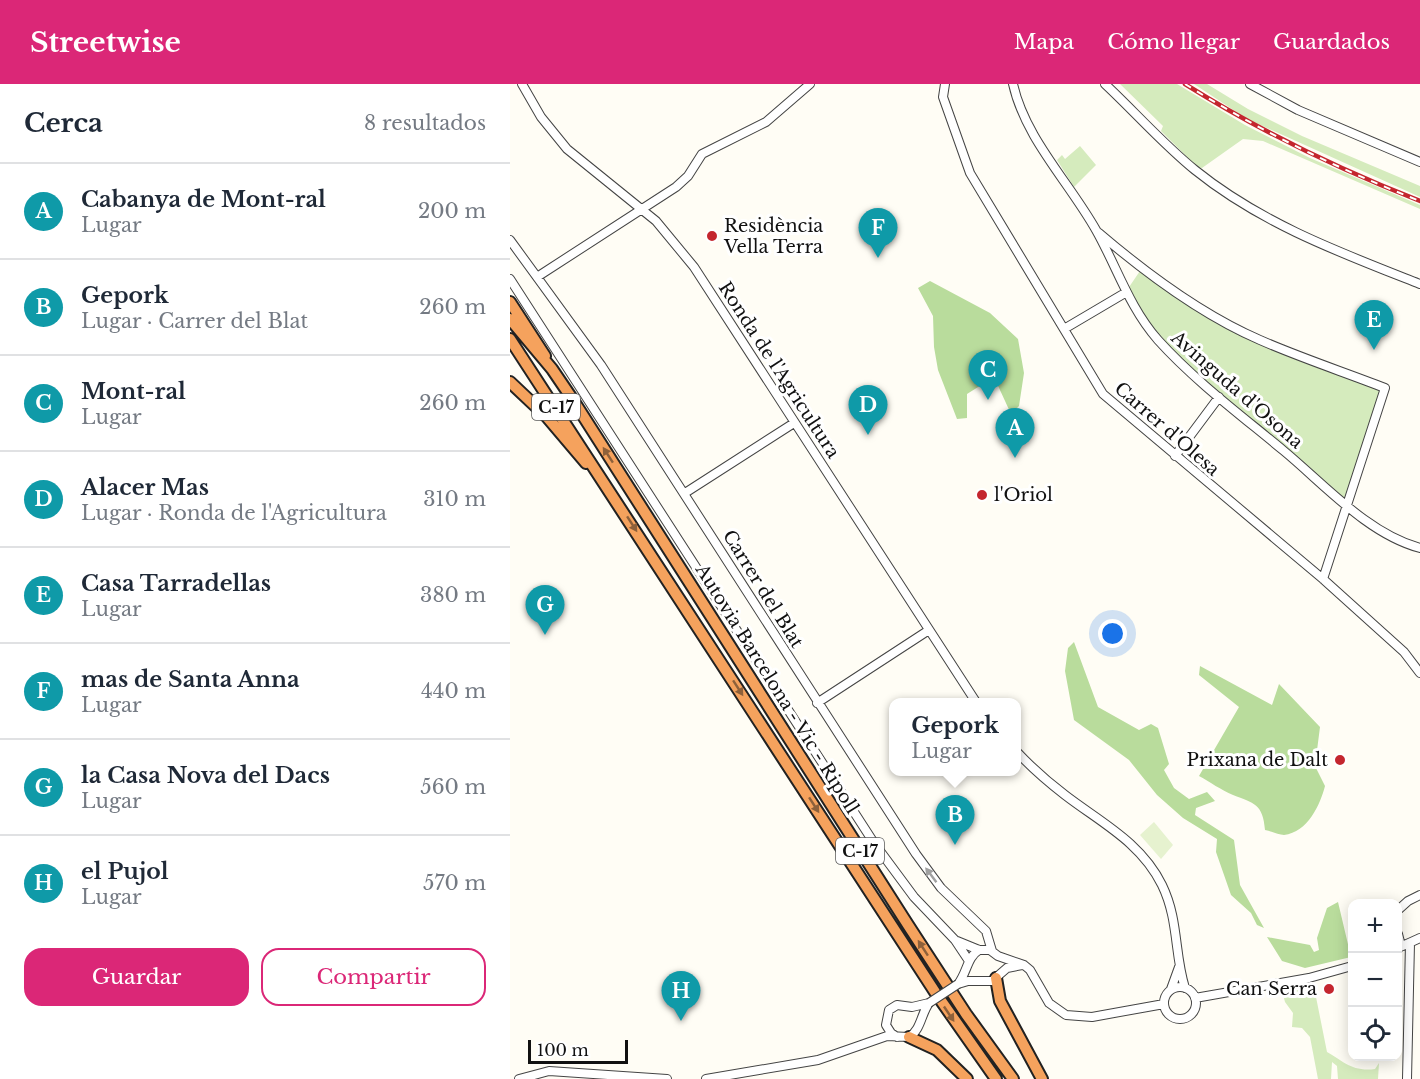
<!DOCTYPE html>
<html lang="es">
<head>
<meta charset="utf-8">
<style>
	body { margin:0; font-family:"Libre Baskerville",serif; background:#f2f2f3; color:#1f2937 }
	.controls { position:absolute; right:18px; bottom:18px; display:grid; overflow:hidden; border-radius:12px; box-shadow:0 3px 15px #0003 }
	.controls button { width:54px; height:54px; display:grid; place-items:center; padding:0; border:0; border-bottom:2px solid #e0e1e3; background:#fff; color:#1f2937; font:30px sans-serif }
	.scale { position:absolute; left:18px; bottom:15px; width:100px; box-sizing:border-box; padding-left:6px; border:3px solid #111; border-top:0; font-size:16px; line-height:21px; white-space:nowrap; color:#111; -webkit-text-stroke:4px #fff; paint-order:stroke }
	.you { position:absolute; left:603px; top:550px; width:21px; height:21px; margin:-15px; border:4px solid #fff; border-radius:50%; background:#1a73e8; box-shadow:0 0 0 9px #1a73e833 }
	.badge { display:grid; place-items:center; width:39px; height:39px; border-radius:50%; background:#db2777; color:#fff; font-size:20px; font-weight:700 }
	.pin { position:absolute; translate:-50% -50px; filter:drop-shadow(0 2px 3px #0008) }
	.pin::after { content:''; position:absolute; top:32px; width:21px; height:18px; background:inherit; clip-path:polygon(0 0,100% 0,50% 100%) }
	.popup { position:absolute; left:379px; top:614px; width:132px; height:78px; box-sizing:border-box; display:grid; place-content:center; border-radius:12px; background:#fff; filter:drop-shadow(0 2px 4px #0005); font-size:20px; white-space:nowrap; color:#747a83 }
	.popup b { font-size:22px; color:#1f2937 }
	.popup::after { content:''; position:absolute; left:50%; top:100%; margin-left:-12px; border:12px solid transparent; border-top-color:#fff }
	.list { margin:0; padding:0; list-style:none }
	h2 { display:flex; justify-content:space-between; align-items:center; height:78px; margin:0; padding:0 24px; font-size:26px }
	h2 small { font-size:20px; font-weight:400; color:#747a83 }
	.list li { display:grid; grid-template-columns:39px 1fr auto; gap:18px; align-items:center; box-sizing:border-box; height:96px; padding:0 24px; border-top:2px solid #e0e1e3 }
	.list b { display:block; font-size:22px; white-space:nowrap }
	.list p { margin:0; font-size:20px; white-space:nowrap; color:#747a83 }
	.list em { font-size:20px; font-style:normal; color:#747a83 }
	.actions { display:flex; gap:12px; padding:18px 24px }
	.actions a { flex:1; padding:14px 0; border:2px solid #db2777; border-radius:18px; text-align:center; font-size:21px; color:#db2777 }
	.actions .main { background:#db2777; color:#fff }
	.icon { flex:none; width:33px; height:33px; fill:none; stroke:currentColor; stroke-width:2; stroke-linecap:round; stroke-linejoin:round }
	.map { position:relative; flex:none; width:910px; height:995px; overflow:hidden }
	header { display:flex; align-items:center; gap:36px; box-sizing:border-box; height:84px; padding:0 30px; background:#db2777; color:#fff }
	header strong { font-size:28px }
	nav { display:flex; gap:33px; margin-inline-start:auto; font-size:21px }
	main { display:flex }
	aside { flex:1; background:#fff }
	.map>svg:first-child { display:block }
	.green { fill:#d5ebbd }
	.forest { fill:#b9dc9c }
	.pitch { fill:#e6f2cf }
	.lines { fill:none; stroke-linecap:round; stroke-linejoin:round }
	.minor-casing { stroke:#444; stroke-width:10 }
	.highway-casing { stroke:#222; stroke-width:14 }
	.minor { stroke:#fff; stroke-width:8 }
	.highway { stroke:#f5a25d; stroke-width:10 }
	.rail-casing { stroke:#c4262e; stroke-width:4.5 }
	.rail { stroke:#fff; stroke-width:2; stroke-dasharray:7; stroke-linecap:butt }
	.minor-bridge-casing { stroke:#444; stroke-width:10; stroke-linecap:butt }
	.minor-bridge { stroke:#fff; stroke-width:8 }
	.oneway { fill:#8e613b }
	.oneway2 { fill:#a0a0a0 }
	.poi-dot { fill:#c4262e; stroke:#fff; stroke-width:2 }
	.labels { text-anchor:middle; stroke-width:6; stroke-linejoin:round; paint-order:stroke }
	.shield { fill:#fff; stroke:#585858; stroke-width:1.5 }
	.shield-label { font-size:16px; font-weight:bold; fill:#111 }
	.poi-label { font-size:18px; fill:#111; stroke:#fff; text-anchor:start }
	.street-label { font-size:18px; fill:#111; stroke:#fff }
</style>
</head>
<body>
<header>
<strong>Streetwise</strong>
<nav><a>Mapa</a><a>Cómo llegar</a><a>Guardados</a></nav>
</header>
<main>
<aside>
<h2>Cerca<small>8 resultados</small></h2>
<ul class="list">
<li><span class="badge" style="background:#0f9aa8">A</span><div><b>Cabanya de Mont-ral</b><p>Lugar</p></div><em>200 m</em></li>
<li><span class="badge" style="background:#0f9aa8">B</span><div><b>Gepork</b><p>Lugar · Carrer del Blat</p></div><em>260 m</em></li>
<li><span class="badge" style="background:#0f9aa8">C</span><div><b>Mont-ral</b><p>Lugar</p></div><em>260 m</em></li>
<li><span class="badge" style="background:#0f9aa8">D</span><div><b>Alacer Mas</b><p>Lugar · Ronda de l'Agricultura</p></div><em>310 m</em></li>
<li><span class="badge" style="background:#0f9aa8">E</span><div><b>Casa Tarradellas</b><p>Lugar</p></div><em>380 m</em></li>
<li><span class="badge" style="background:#0f9aa8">F</span><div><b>mas de Santa Anna</b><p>Lugar</p></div><em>440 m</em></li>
<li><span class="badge" style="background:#0f9aa8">G</span><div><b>la Casa Nova del Dacs</b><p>Lugar</p></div><em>560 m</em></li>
<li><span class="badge" style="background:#0f9aa8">H</span><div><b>el Pujol</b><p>Lugar</p></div><em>570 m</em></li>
</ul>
<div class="actions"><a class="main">Guardar</a><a>Compartir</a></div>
</aside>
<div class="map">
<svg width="910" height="995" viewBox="0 0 910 995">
	<rect width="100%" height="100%" fill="#fffdf5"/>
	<path class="green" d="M610 0H667L735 41 800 74 910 121V125L753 57 733 55 692 84 687 83 651 47 653 42Z
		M684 0H697L738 25 792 52 910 102V113L737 35Z
		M570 62 586 81 564 103 547 76 552 71 555 75Z
		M632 184 696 227 749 255 875 304 838 421 709 313 648 256 615 209Z
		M803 898 817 968C833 977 842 988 865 985L869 979 868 995H828L827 982 822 978 821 995H808L800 953 792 944 782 943 783 929 775 918 771 903Z"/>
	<path class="forest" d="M420 197 480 229 508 255 514 289 509 322 501 330 484 293 457 310V334L447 335 428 286 424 263 423 232 408 204Z
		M564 558 588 623 629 646 641 640 648 644 659 680 654 686 664 704 679 715 697 708 705 717 686 724 685 731 724 756 730 801 754 844 747 841 741 829 721 811 706 768 707 755 673 734 647 711 619 676 564 636 555 587 558 564Z
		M690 582 762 621 769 600 810 643 805 682 815 702C810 721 798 748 774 751 769 751 761 747 755 746 753 720 744 719 723 711 711 706 700 698 689 692L729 623 689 591Z
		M828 818 841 873 795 884 772 877 757 853 800 861 804 868 809 866 807 854 817 824Z"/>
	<path class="pitch" d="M644 738 663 761 651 775 630 751Z"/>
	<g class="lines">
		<defs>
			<path id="minor" d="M12 0 31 33 57 65 146 137 184 183 466 618
				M435 0 433 13 460 89 593 310 813 495 894 568 910 589
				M503 0C515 54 559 98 586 146 607 183 619 223 648 256 685 297 732 332 774 367 815 401 858 450 910 464
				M595 0C625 28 653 60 685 86 752 140 831 169 910 200
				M740 0 788 26 910 78
				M589 149C637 190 692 231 750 256 791 274 834 288 875 304L813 495
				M0 156 91 281 406 770 431 804 476 847 482 867
				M27 193 166 103 178 92 192 70 256 38 300 0
				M0 195 364 759 404 813 445 856 459 877
				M554 245 615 209
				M665 372 709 313
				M175 409 284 339
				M307 619 419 546
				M506 667C521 683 538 698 555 711 590 738 631 758 652 801 669 836 664 869 675 904
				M888 826 898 817 910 811
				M888 850 891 862
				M447 857 469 866H480L488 872 514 881 520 886 539 919 556 931 582 933 654 920
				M888 864 910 854
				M448 900 458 897H482L497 884 512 881
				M448 900C457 889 457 873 469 866
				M654 919a16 16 0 1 1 32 0a16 16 0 1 1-32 0Z
				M661 905 669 883
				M685 914 799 894 842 882
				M387 953 381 949 376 941 379 926 387 921 402 923 419 919
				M9 995 39 987 157 995
				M196 995 308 976 377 952 399 953C411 946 411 930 419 919
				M897 995 900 859"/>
			<path id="highway" d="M0 218 35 272
				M0 235 42 285 63 316 398 841 456 930 503 995
				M0 255 425 908 486 995
				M0 298 37 333 76 379
				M486 894 490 917 532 995
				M399 953 427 966 457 995"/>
		</defs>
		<use href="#minor" class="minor-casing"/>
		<use href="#highway" class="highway-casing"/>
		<use href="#minor" class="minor"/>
		<use href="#highway" class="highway"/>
		<defs>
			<path id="rail" d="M675 0C750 47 828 85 910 117"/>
		</defs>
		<use href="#rail" class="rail-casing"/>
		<use href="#rail" class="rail"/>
		<defs>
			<path id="minor-bridge" d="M419 919 448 900"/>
		</defs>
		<use href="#minor-bridge" class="minor-bridge-casing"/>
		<use href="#minor-bridge" class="minor-bridge"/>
	</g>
	<defs><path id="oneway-solid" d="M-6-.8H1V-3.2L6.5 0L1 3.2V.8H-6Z" transform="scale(1.5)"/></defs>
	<g class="oneway">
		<use href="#oneway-solid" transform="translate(98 371) rotate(-123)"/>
		<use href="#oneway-solid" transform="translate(122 440) rotate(57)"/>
		<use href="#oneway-solid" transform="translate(228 604) rotate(57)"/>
		<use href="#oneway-solid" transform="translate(304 721) rotate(57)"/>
		<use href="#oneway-solid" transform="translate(413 864) rotate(-123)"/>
		<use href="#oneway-solid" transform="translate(439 930) rotate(56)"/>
	</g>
	<use class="oneway2" href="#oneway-solid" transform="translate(421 791) rotate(-127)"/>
	<g class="poi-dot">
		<circle cx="202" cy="152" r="6"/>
		<circle cx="472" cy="411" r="6"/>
		<circle cx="830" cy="676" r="6"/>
		<circle cx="819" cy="905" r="6"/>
	</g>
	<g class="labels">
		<g class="shield">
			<rect x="22" y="310" width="48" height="26" rx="4.5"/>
			<rect x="326" y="754" width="48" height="26" rx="4.5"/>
		</g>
		<g class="shield-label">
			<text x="46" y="329">C-17</text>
			<text x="350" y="773">C-17</text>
		</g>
		<g class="poi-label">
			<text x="214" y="148">Residència<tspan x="214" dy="21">Vella Terra</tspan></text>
			<text x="484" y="417">l'Oriol</text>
			<text x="818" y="682" text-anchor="end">Prixana de Dalt</text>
			<text x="807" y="911" text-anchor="end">Can Serra</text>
		</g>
		<g class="street-label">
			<text transform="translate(269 286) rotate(57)" y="6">Ronda de l'Agricultura</text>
			<text transform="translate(727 306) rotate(41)" y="6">Avinguda d'Osona</text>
			<text transform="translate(657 345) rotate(41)" y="6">Carrer d'Olesa</text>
			<text transform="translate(253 505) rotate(58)" y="6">Carrer del Blat</text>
			<text transform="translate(267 605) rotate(58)" y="6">Autovia Barcelona - Vic - Ripoll</text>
		</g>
	</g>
</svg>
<div class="controls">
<button>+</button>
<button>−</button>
<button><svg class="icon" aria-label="locate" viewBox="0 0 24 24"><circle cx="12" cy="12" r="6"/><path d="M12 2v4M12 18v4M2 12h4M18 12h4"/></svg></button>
</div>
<div class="scale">100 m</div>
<div class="you"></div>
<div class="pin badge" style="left:505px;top:374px;background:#0f9aa8">A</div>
<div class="pin badge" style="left:445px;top:761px;background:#0f9aa8">B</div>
<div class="popup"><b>Gepork</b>Lugar</div>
<div class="pin badge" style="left:478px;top:316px;background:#0f9aa8">C</div>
<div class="pin badge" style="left:358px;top:351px;background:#0f9aa8">D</div>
<div class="pin badge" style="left:864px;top:266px;background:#0f9aa8">E</div>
<div class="pin badge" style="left:368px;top:174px;background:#0f9aa8">F</div>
<div class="pin badge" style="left:35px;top:551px;background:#0f9aa8">G</div>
<div class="pin badge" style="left:171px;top:937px;background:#0f9aa8">H</div>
</div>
</main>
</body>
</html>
